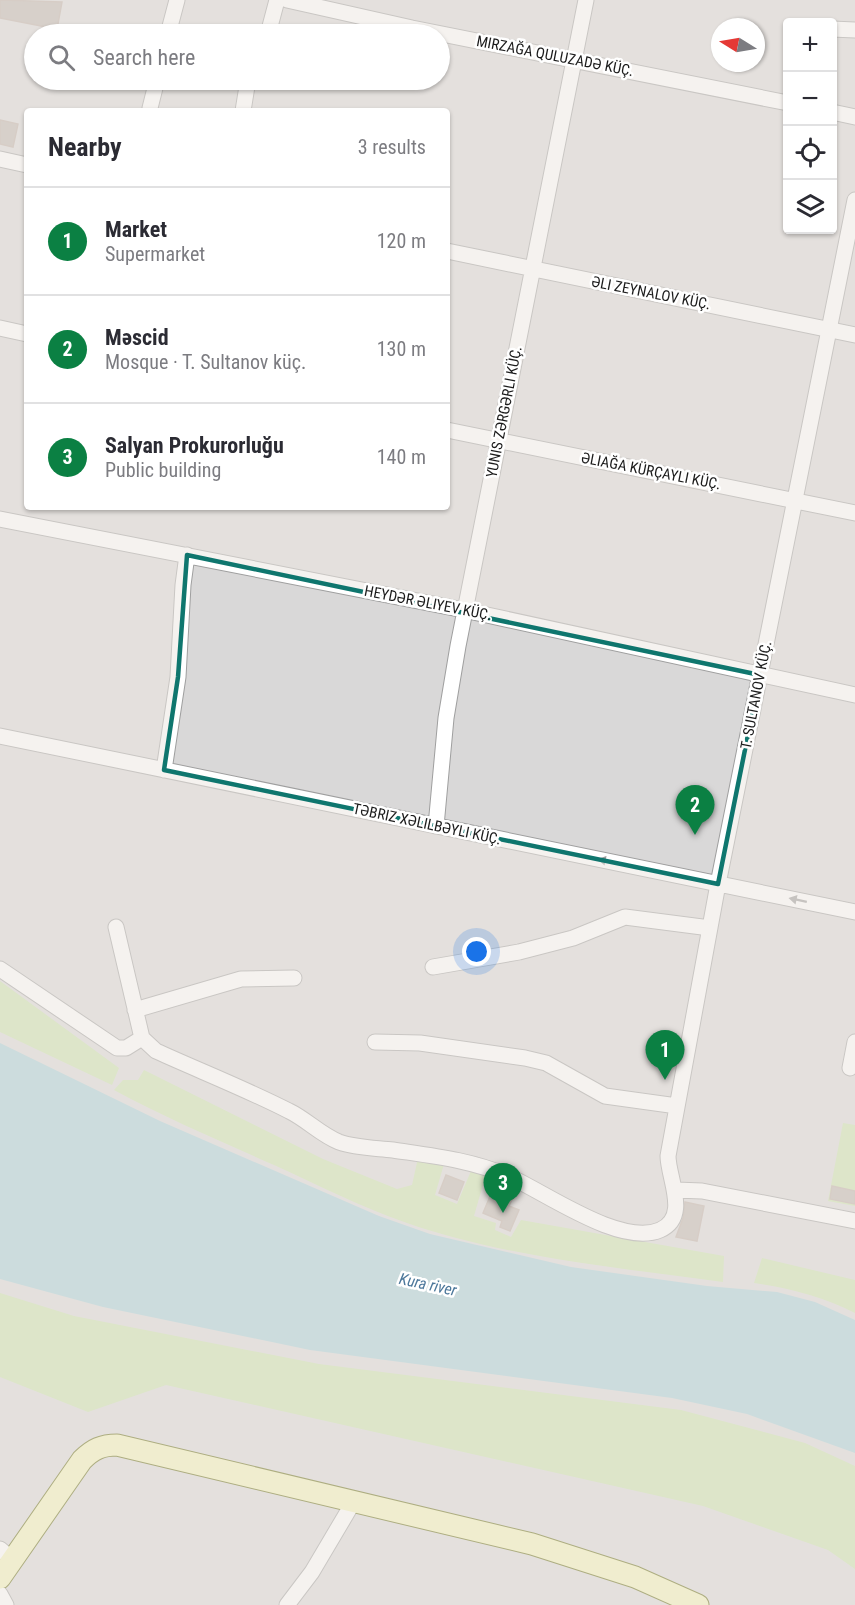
<!DOCTYPE html>
<html lang="en">
<head>
<meta charset="utf-8">
<style>
	body { margin:0; font-family:"Roboto Condensed",sans-serif; background:#f2f2f3; color:#2b2b33 }
	.controls { position:absolute; right:18px; top:18px; display:grid; overflow:hidden; border-radius:6px; box-shadow:0 2px 4px #0004 }
	.controls button { width:54px; height:54px; display:grid; place-items:center; padding:0; border:0; border-bottom:2px solid #e1e1e2; background:#fff; color:#2b2b33; font:30px sans-serif }
	.compass { position:absolute; left:711px; top:18px; width:54px; height:54px; border-radius:50%; background:#fff; box-shadow:0 2px 4px #0004; rotate:281deg }
	.you { position:absolute; left:477px; top:952px; width:21px; height:21px; margin:-15px; border:4px solid #fff; border-radius:50%; background:#1a73e8; box-shadow:0 0 0 9px #1a73e833 }
	.badge { display:grid; place-items:center; width:39px; height:39px; border-radius:50%; background:#0b8043; color:#fff; font-size:20px; font-weight:700 }
	.pin { position:absolute; translate:-50% -50px; filter:drop-shadow(0 2px 3px #0008) }
	.pin::after { content:''; position:absolute; top:32px; width:21px; height:18px; background:inherit; clip-path:polygon(0 0,100% 0,50% 100%) }
	.list { margin:0; padding:0; list-style:none }
	h2 { display:flex; justify-content:space-between; align-items:center; height:78px; margin:0; padding:0 24px; font-size:26px }
	h2 small { font-size:20px; font-weight:400; color:#7c7c81 }
	.list li { display:grid; grid-template-columns:39px 1fr auto; gap:18px; align-items:center; box-sizing:border-box; height:108px; padding:0 24px; border-top:2px solid #e1e1e2 }
	.list b { display:block; font-size:22px; white-space:nowrap }
	.list p { margin:0; font-size:20px; white-space:nowrap; color:#7c7c81 }
	.list em { font-size:20px; font-style:normal; color:#7c7c81 }
	.icon { flex:none; width:33px; height:33px; fill:none; stroke:currentColor; stroke-width:2; stroke-linecap:round; stroke-linejoin:round }
	.map { position:relative; flex:none; width:855px; height:1605px; overflow:hidden }
	.search { position:absolute; background:#fff; box-shadow:0 2px 4px #0004; left:24px; top:24px; width:426px; height:66px; display:flex; align-items:center; gap:15px; box-sizing:border-box; padding:0 21px; border-radius:33px; color:#7c7c81; font-size:22px }
	.panel { position:absolute; background:#fff; box-shadow:0 2px 4px #0004; left:24px; top:108px; width:426px; height:402px; border-radius:6px }
	.map>svg:first-child { display:block }
	.residential { fill:#d9d8d8; fill-rule:evenodd }
	.grass { fill:#c9e3aa }
	.water { fill:#a5ced7 }
	.building { fill:#bcb4ae; stroke:#bcaea5; stroke-width:1.5 }
	.lines { fill:none; stroke-linecap:round; stroke-linejoin:round }
	.street-casing { stroke:#9f9f9f; stroke-width:17 }
	.secondary-casing { stroke:#62680d; stroke-width:23 }
	.street { stroke:#fff; stroke-width:15 }
	.secondary { stroke:#f3f4b8; stroke-width:21 }
	.oneway { fill:#989898 }
	.marked { fill:none; stroke:#0f766e; stroke-width:4.5; stroke-linejoin:round }
	.labels { text-anchor:middle; stroke-width:5; stroke-linejoin:round; paint-order:stroke }
	.street-label { font-size:15px; fill:#1b1b1b; stroke:#fff }
	.water-label { font-size:16px; font-style:italic; fill:#4d789b; stroke:#fff }
</style>
</head>
<body>
<div class="map">
<svg width="855" height="1605" viewBox="0 0 855 1605">
	<rect width="100%" height="100%" fill="#ece8e1"/>
	<path class="residential" d="M0 0H855V1605H0ZM788 22H832V230H788ZM720 27H756V63H720ZM34 34H440V80H34ZM27 111H447V507H27Z"/>
	<path class="grass" d="M0 981 119 1068 112 1085 0 1032Z
		M144 1070 323 1159 397 1189 412 1185 418 1158 444 1164 435 1195 457 1204 471 1171 486 1174 474 1216 496 1223 495 1230 511 1237 521 1220 724 1256 723 1282C621 1268 504 1257 407 1223 361 1207 318 1185 274 1165 220 1141 166 1118 114 1090L123 1080H138Z
		M843 1123 855 1125V1206L828 1201Z
		M762 1258 855 1280V1313C824 1297 789 1288 754 1283Z
		M0 1293 74 1316 319 1364 681 1410 805 1443 855 1466V1569L828 1550 703 1506 166 1385 88 1412 0 1377Z"/>
	<path class="water" d="M0 1043 160 1121 379 1216 430 1234 571 1267 707 1286 777 1292 815 1302 855 1320V1453L747 1414 672 1398 310 1350 103 1307 0 1279Z"/>
	<path class="building" d="M0 0 62 2 57 29 0 18Z
		M0 120 18 124 13 147 0 144Z
		M446 1175 464 1182 457 1200 439 1193Z
		M496 1182 516 1191 509 1206 519 1210 510 1231 500 1227 502 1221 483 1213Z
		M832 1186 855 1191V1204L830 1199Z
		M685 1202 704 1206 697 1241 676 1237 683 1218Z"/>
	<g class="lines">
		<defs>
			<path id="street" d="M287 0 412 28 788 103
				M832 29 855 30
				M168 34 177 0
				M268 34 277 0
				M150 108 157 80
				M243 111 248 80
				M832 112 855 117
				M0 159 27 165
				M447 251 855 335
				M0 328 27 334
				M447 430 855 513
				M0 519 464 610 855 695
				M0 736 855 912
				M164 770 178 677 183 585 187 555
				M436 826 446 718 458 646 586 0
				M116 927 142 1038
				M433 967 519 952 573 938 625 917 710 928
				M0 969 117 1048H126L142 1038 156 1051C200 1071 246 1089 289 1111 306 1119 321 1135 339 1142 356 1148 376 1148 393 1150 433 1156 471 1160 508 1176 545 1192 620 1247 660 1230 690 1217 668 1178 668 1156L718 884 855 200
				M135 1010 241 979 294 978
				M375 1042 420 1043 525 1058 546 1063 605 1096 677 1106
				M850 1068 855 1042
				M676 1190 702 1191 855 1221
				M0 1549 13 1560
				M0 1594 6 1605
				M287 1605 312 1572 354 1501"/>
			<path id="secondary" d="M0 1578 82 1460C93 1449 102 1445 117 1445L532 1544 635 1577 698 1605"/>
		</defs>
		<use href="#street" class="street-casing"/>
		<use href="#secondary" class="secondary-casing"/>
		<use href="#street" class="street"/>
		<use href="#secondary" class="secondary"/>
	</g>
	<defs><path id="oneway-solid" d="M-6-.8H1V-3.2L6.5 0L1 3.2V.8H-6Z" transform="scale(1.5)"/></defs>
	<g class="oneway">
		<use href="#oneway-solid" transform="translate(607 861) rotate(-168)"/>
		<use href="#oneway-solid" transform="translate(798 900) rotate(-168)"/>
	</g>
	<path d="M0 0H855V1605H0ZM187 555 760 675 718 884 164 770 178 677Z" fill="#ece8e1" fill-opacity=".55" fill-rule="evenodd"/>
	<path class="marked" d="M187 555 760 675 718 884 164 770 178 677Z"/>
	<g class="labels">
		<g class="street-label">
			<text transform="translate(555 56) rotate(11)" y="5">MIRZAĞA QULUZADƏ KÜÇ.</text>
			<text transform="translate(651 293) rotate(11)" y="5">ƏLI ZEYNALOV KÜÇ.</text>
			<text transform="translate(504 412) rotate(-79)" y="5">YUNIS ZƏRGƏRLI KÜÇ.</text>
			<text transform="translate(651 471) rotate(11)" y="5">ƏLIAĞA KÜRÇAYLI KÜÇ.</text>
			<text transform="translate(428 603) rotate(11)" y="5">HEYDƏR ƏLIYEV KÜÇ.</text>
			<text transform="translate(756 695) rotate(-79)" y="5">T. SULTANOV KÜÇ.</text>
			<text transform="translate(427 824) rotate(12)" y="5">TƏBRIZ XƏLILBƏYLI KÜÇ.</text>
		</g>
		<g class="water-label">
			<text transform="translate(428 1284) rotate(12)" y="6">Kura river</text>
		</g>
	</g>
</svg>
<div class="controls">
<button>+</button>
<button>−</button>
<button><svg class="icon" aria-label="locate" viewBox="0 0 24 24"><circle cx="12" cy="12" r="6"/><path d="M12 2v4M12 18v4M2 12h4M18 12h4"/></svg></button>
<button><svg class="icon" aria-label="layers" viewBox="0 0 24 24"><path d="M12 4l9 5-9 5-9-5zM3 14l9 5 9-5"/></svg></button>
</div>
<svg class="compass" viewBox="-18 -18 36 36"><path d="M0-13l5 13h-10z" fill="#e53935"/><path d="M0 13l5-13h-10z" fill="#7c7c81"/></svg>
<div class="you"></div>
<div class="pin badge" style="left:665px;top:1080px">1</div>
<div class="pin badge" style="left:695px;top:835px">2</div>
<div class="pin badge" style="left:503px;top:1213px">3</div>
<div class="search"><svg class="icon" aria-label="search" viewBox="0 0 24 24"><circle cx="10" cy="10" r="6"/><path d="M15 15l6 6"/></svg>Search here</div>
<section class="panel">
<h2>Nearby<small>3 results</small></h2>
<ul class="list">
<li><span class="badge">1</span><div><b>Market</b><p>Supermarket</p></div><em>120 m</em></li>
<li><span class="badge">2</span><div><b>Məscid</b><p>Mosque · T. Sultanov küç.</p></div><em>130 m</em></li>
<li><span class="badge">3</span><div><b>Salyan Prokurorluğu</b><p>Public building</p></div><em>140 m</em></li>
</ul>
</section>
</div>
</body>
</html>
